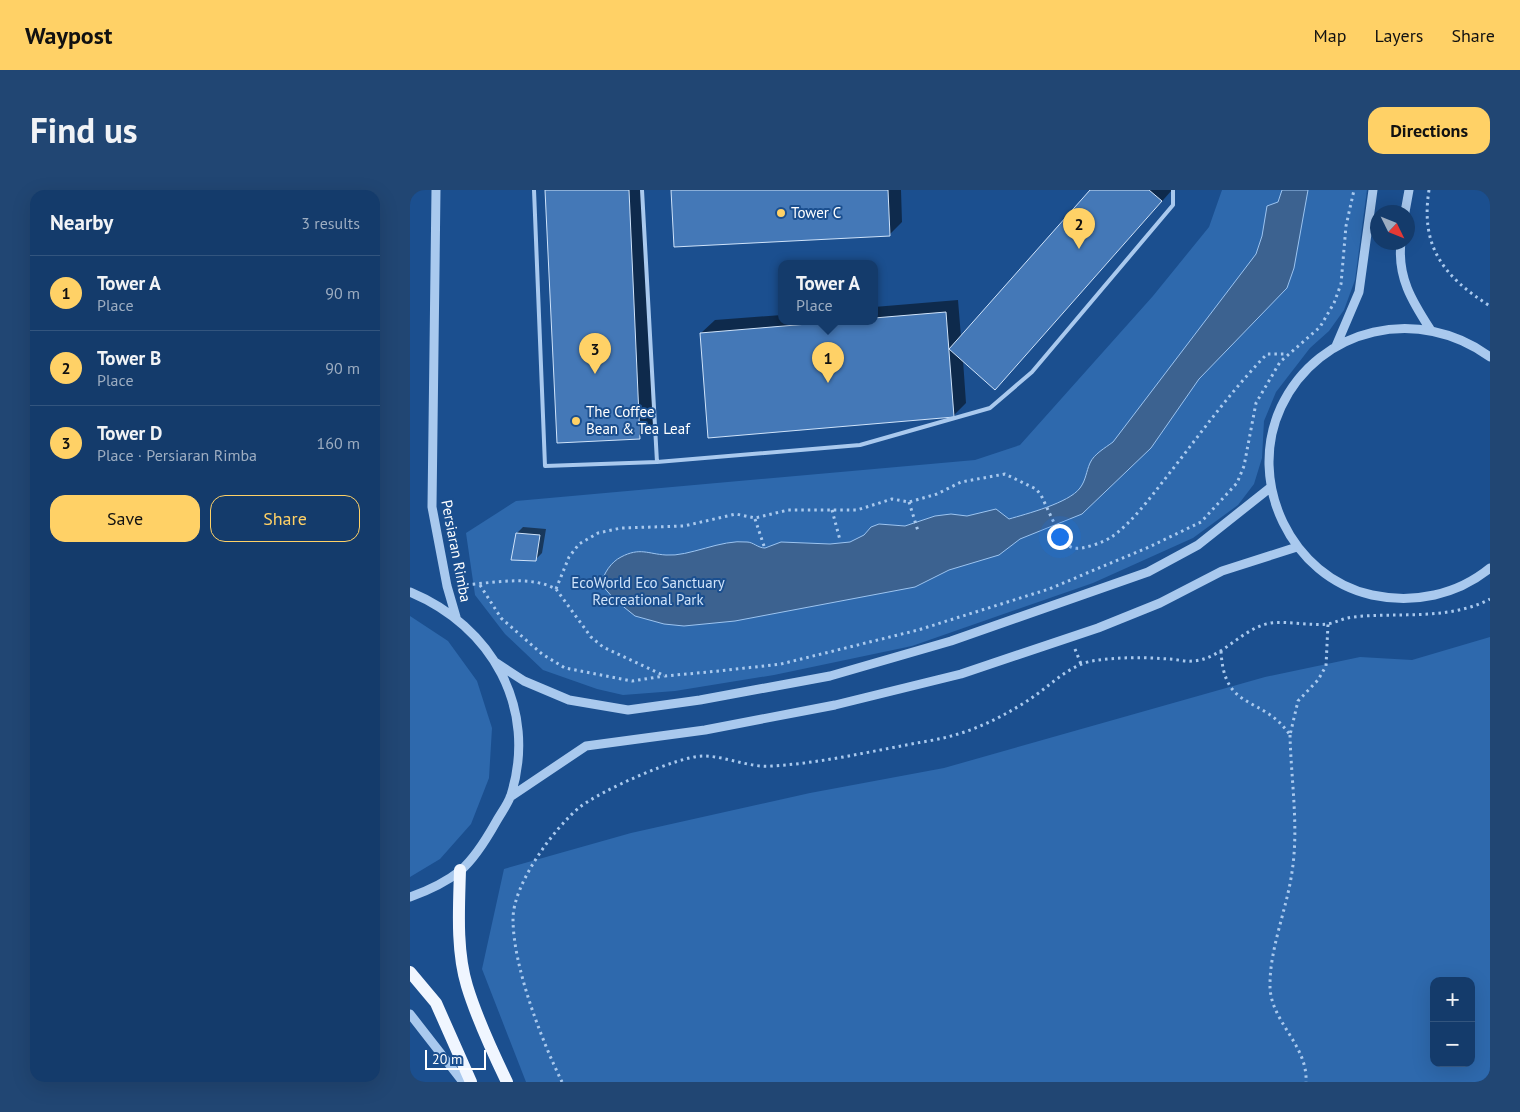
<!DOCTYPE html>
<html lang="en">
<head>
<meta charset="utf-8">
<style>
	body { margin:0; font-family:"PT Sans",sans-serif; background:#214673; color:#f1f3f6 }
	.controls { position:absolute; right:15px; bottom:15px; display:grid; overflow:hidden; border-radius:10px; box-shadow:0 5px 20px #0002 }
	.controls button { width:45px; height:45px; display:grid; place-items:center; padding:0; border:0; border-bottom:1px solid #33557e; background:#143b6b; color:#f1f3f6; font:25px sans-serif }
	.compass { position:absolute; left:960px; top:15px; width:45px; height:45px; border-radius:50%; background:#143b6b; box-shadow:0 5px 20px #0002; rotate:133deg }
	.scale { position:absolute; left:15px; bottom:12px; width:61px; box-sizing:border-box; padding-left:5px; border:2px solid #fff; border-top:0; font-size:14px; line-height:18px; white-space:nowrap; color:#fff; -webkit-text-stroke:4px #1b4f8f; paint-order:stroke }
	.you { position:absolute; left:649px; top:346px; width:18px; height:18px; margin:-12px; border:4px solid #fff; border-radius:50%; background:#1a73e8; box-shadow:0 0 0 8px #1a73e833 }
	.badge { display:grid; place-items:center; width:32px; height:32px; border-radius:50%; background:#ffd166; color:#111; font-size:16px; font-weight:700 }
	.pin { position:absolute; translate:-50% -41px; filter:drop-shadow(0 1px 2px #0008) }
	.pin::after { content:''; position:absolute; top:26px; width:18px; height:15px; background:inherit; clip-path:polygon(0 0,100% 0,50% 100%) }
	.popup { position:absolute; left:368px; top:70px; width:100px; height:65px; box-sizing:border-box; display:grid; place-content:center; border-radius:10px; background:#143b6b; filter:drop-shadow(0 1px 4px #0005); font-size:16px; white-space:nowrap; color:#9dadc1 }
	.popup b { font-size:19px; color:#f1f3f6 }
	.popup::after { content:''; position:absolute; left:50%; top:100%; margin-left:-10px; border:10px solid transparent; border-top-color:#143b6b }
	.list { margin:0; padding:0; list-style:none }
	h2 { display:flex; justify-content:space-between; align-items:center; height:65px; margin:0; padding:0 20px; font-size:21px }
	h2 small { font-size:16px; font-weight:400; color:#9dadc1 }
	.list li { display:grid; grid-template-columns:32px 1fr auto; gap:15px; align-items:center; box-sizing:border-box; height:75px; padding:0 20px; border-top:1px solid #33557e }
	.list b { display:block; font-size:19px; white-space:nowrap }
	.list p { margin:0; font-size:16px; white-space:nowrap; color:#9dadc1 }
	.list em { font-size:16px; font-style:normal; color:#9dadc1 }
	.actions { display:flex; gap:10px; padding:15px 20px }
	.actions a { flex:1; padding:11px 0; border:1px solid #ffd166; border-radius:15px; text-align:center; font-size:18px; color:#ffd166 }
	.actions .main { background:#ffd166; color:#111 }
	.map { position:relative; flex:none; width:1080px; height:892px; overflow:hidden; border-radius:15px }
	header { display:flex; align-items:center; gap:30px; box-sizing:border-box; height:70px; padding:0 25px; background:#ffd166; color:#111 }
	header strong { font-size:24px }
	nav { display:flex; gap:28px; margin-inline-start:auto; font-size:18px }
	.intro { display:flex; align-items:center; justify-content:space-between; box-sizing:border-box; height:120px; padding:0 30px }
	h1 { margin:0; font-size:35px }
	.button { padding:12px 22px; border-radius:15px; background:#ffd166; color:#111; font-size:18px; font-weight:700 }
	main { display:flex; gap:30px; padding:0 30px }
	aside { flex:1; background:#143b6b; border-radius:15px; box-shadow:0 5px 20px #0002 }
	.map>svg:first-child { display:block }
	.green { fill:#2e69ad; fill-rule:evenodd }
	.water { fill:#3c6290; stroke:#9cc4f0 }
	.shadow { fill:#0007 }
	.building { fill:#4478b7; stroke:#cfe3fa }
	.lines { fill:none; stroke-linecap:round; stroke-linejoin:round }
	.path { stroke:#a9c9ee; stroke-width:3; stroke-dasharray:2.5 4; stroke-linecap:butt }
	.service { stroke:#a9c9ee; stroke-width:4 }
	.tertiary { stroke:#a9c9ee; stroke-width:9 }
	.primary { stroke:#f0f6ff; stroke-width:12 }
	.poi-dot { fill:#ffd166; stroke:#1b4f8f; stroke-width:2 }
	.labels { text-anchor:middle; stroke-width:4; stroke-linejoin:round; paint-order:stroke }
	.poi-label { font-size:15px; fill:#fff; stroke:#1b4f8f; text-anchor:start }
	.street-label { font-size:15px; fill:#fff; stroke:#1b4f8f }
	.park-label { font-size:15px; fill:#cfe3fa; stroke:#1b4f8f }
</style>
</head>
<body>
<header>
<strong>Waypost</strong>
<nav><a>Map</a><a>Layers</a><a>Share</a></nav>
</header>
<div class="intro"><h1>Find us</h1><a class="button">Directions</a></div>
<main>
<aside>
<h2>Nearby<small>3 results</small></h2>
<ul class="list">
<li><span class="badge">1</span><div><b>Tower A</b><p>Place</p></div><em>90 m</em></li>
<li><span class="badge">2</span><div><b>Tower B</b><p>Place</p></div><em>90 m</em></li>
<li><span class="badge">3</span><div><b>Tower D</b><p>Place · Persiaran Rimba</p></div><em>160 m</em></li>
</ul>
<div class="actions"><a class="main">Save</a><a>Share</a></div>
</aside>
<div class="map">
<svg width="1080" height="892" viewBox="0 0 1080 892">
	<rect width="100%" height="100%" fill="#1b4f8f"/>
	<path class="green" d="M812 0H957L945 90 934 120 919 141 900 158 866 202 854 231 852 268 844 294 828 315 783 348 683 393 502 456 364 485 265 501 213 505 187 499 133 480 95 444 65 405 56 343 106 311 565 270 610 255 743 106 799 37Z
		M0 426 38 451 67 491 82 538 79 588 61 634 30 669 0 687Z
		M1080 447V892H116L72 779 94 679 221 643 400 603 534 578 855 487 950 467 1002 470ZM1024 791H1061V873H1024Z"/>
	<path class="water" d="M872 0H898L884 78 877 98 789 189 741 258 672 324 610 349 589 365 539 380 505 397 325 431 274 436 254 434 225 426 204 409 191 394C194 383 201 372 211 367 230 357 238 364 256 365 279 367 311 349 337 352 343 352 348 358 355 358L371 352 420 354 440 352 454 345 461 337 469 334 495 336 525 326 541 324 557 326 586 319 599 329C616 324 659 313 670 298 676 290 676 282 680 273 684 264 695 258 703 252L846 64 852 46 857 16 868 12Z"/>
	<path class="shadow" d="M137 0H232L243 234 230 247Z
		M263 0H491L492 32 479 45Z
		M682 0H762L598 185 553 170 556 213 543 226 291 143 305 130 372 125V132H464V117L548 110 551 147Z
		M113 337 136 339 132 363 125 370 107 343Z"/>
	<path class="building" d="M135 0H219L230 249 147 253Z
		M261 0H478L480 46 264 57Z
		M680 0H739L752 11 585 200 539 159Z
		M536 122 544 227 298 248 290 143 422 132H464V128Z
		M106 343 130 345 126 371 101 370Z"/>
	<g class="lines">
		<path class="path" d="M1019 0C1010 57 1034 87 1080 116
			M499 312 508 341
			M422 320 430 350
			M345 329 354 356
			M50 395C80 394 118 384 146 399L181 447 193 457 255 486 309 481 371 474 508 440 639 399 739 357 791 332 827 293 834 276 846 213 870 172 910 137 924 113 931 94 936 36 944 0
			M70 395 91 428 132 464 155 478 222 491 254 486
			M146 399 159 367 169 354 188 343 211 338 274 336 326 324 345 328 378 320H447L482 309 499 312 527 304 551 292 595 284 626 299 631 305 652 350C655 353 659 357 664 358 673 360 693 352 700 348 723 333 745 301 762 280 793 240 822 200 857 164H876
			M665 459 671 474
			M811 461C814 523 852 504 880 545L888 511 908 490 916 476 918 434
			M880 545C881 590 889 637 882 682 877 718 860 758 860 794 859 831 898 854 896 892
			M152 892C131 849 103 776 103 729 103 694 144 638 170 617 190 601 268 566 293 566 316 566 339 578 362 576 414 573 466 560 518 551 555 545 586 531 617 511 638 498 657 476 682 471 706 467 733 467 758 469 766 469 775 472 783 471 813 469 831 438 861 433 880 431 900 436 918 434 927 432 934 428 943 427 988 422 1038 431 1080 409"/>
		<path class="service" d="M124 0 135 276 247 272 450 255 580 218 622 182 763 15V0
			M232 0 247 272"/>
		<path class="tertiary" d="M26 0 22 317 37 396 46 427
			M995 22 999 0
			M991 52C987 87 1002 111 1020 139
			M926 156 949 102 963 0
			M1080 167C1010 115 909 136 871 217 836 292 881 387 962 405 1004 414 1047 405 1080 378
			M0 402C82 436 128 518 101 605 98 614 91 623 86 632 77 648 64 669 50 681 36 692 17 701 0 707
			M85 472 114 491 159 510 218 520 290 510 420 486 541 451 738 382 788 355 861 297
			M100 607 176 556 295 540 425 515 551 484 688 438 750 413 812 381 887 357
			M0 824 53 892"/>
		<path class="primary" d="M50 680C49 717 46 760 57 796 67 829 82 861 97 892
			M0 782 26 813 61 892"/>
	</g>
	<g class="poi-dot">
		<circle cx="371" cy="23" r="5"/>
		<circle cx="166" cy="231" r="5"/>
	</g>
	<g class="labels">
		<g class="poi-label">
			<text x="381" y="28">Tower C</text>
			<text x="176" y="227">The Coffee<tspan x="176" dy="17">Bean &amp; Tea Leaf</tspan></text>
		</g>
		<g class="street-label">
			<text transform="translate(46 361) rotate(79)" y="5">Persiaran Rimba</text>
		</g>
		<g class="park-label">
			<text x="238" y="398">EcoWorld Eco Sanctuary<tspan x="238" dy="17">Recreational Park</tspan></text>
		</g>
	</g>
</svg>
<div class="controls">
<button>+</button>
<button>−</button>
</div>
<svg class="compass" viewBox="-18 -18 36 36"><path d="M0-13l5 13h-10z" fill="#e53935"/><path d="M0 13l5-13h-10z" fill="#9dadc1"/></svg>
<div class="scale">20 m</div>
<div class="you"></div>
<div class="pin badge" style="left:418px;top:193px">1</div>
<div class="popup"><b>Tower A</b>Place</div>
<div class="pin badge" style="left:669px;top:59px">2</div>
<div class="pin badge" style="left:185px;top:184px">3</div>
</div>
</main>
</body>
</html>
